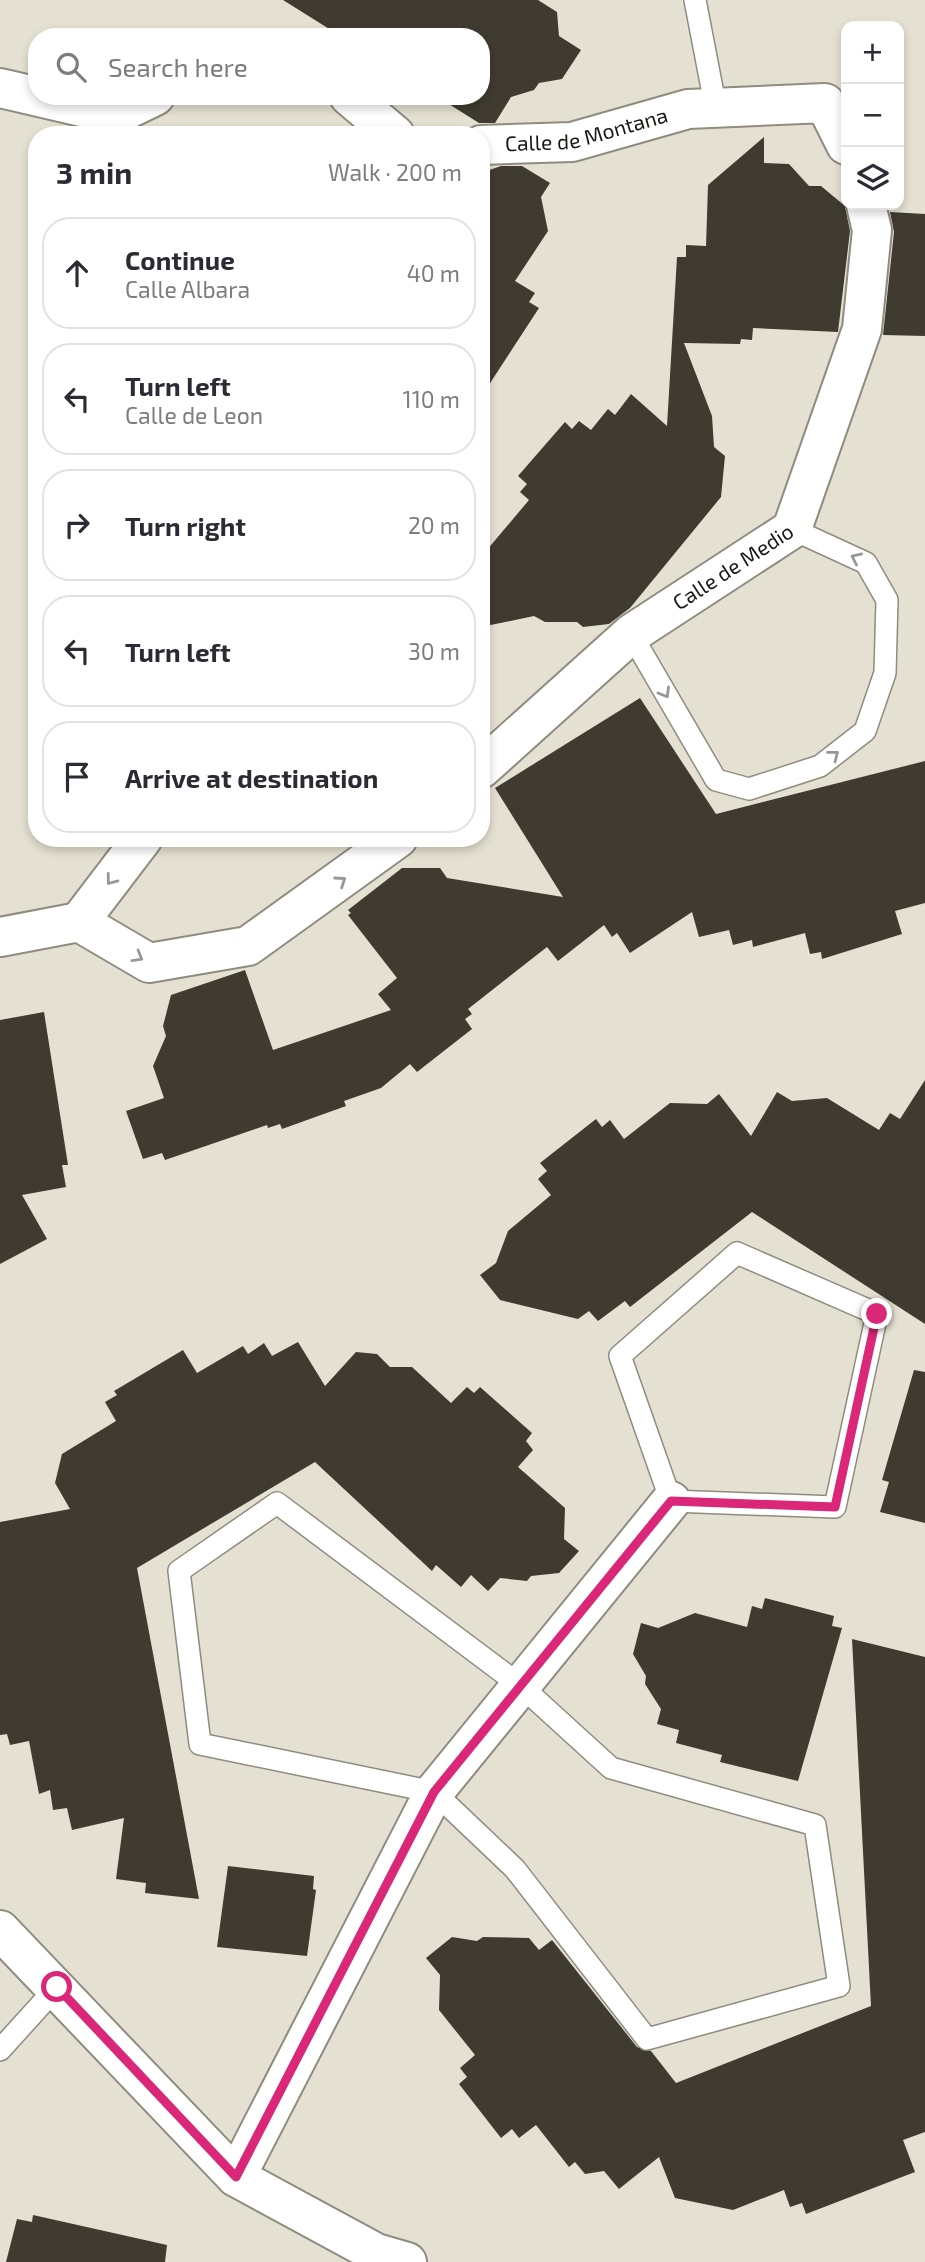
<!DOCTYPE html>
<html lang="en">
<head>
<meta charset="utf-8">
<style>
	body { margin:0; font-family:"Exo 2",sans-serif; background:#f2f2f3; color:#2b2b33 }
	.controls { position:absolute; right:21px; top:21px; display:grid; overflow:hidden; border-radius:14px; box-shadow:0 4px 10px #0003 }
	.controls button { width:63px; height:63px; display:grid; place-items:center; padding:0; border:0; border-bottom:2px solid #e1e1e2; background:#fff; color:#2b2b33; font:35px sans-serif }
	.stop { position:absolute; width:21px; height:21px; margin:-16px; border:5px solid #db2777; border-radius:50%; background:#fff }
	.stop.end { background:#db2777; border-color:#fff; box-shadow:0 2px 7px #0008 }
	.list { margin:0; padding:0; list-style:none }
	h2 { display:flex; justify-content:space-between; align-items:center; height:91px; margin:0; padding:0 28px; font-size:30px }
	h2 small { font-size:23px; font-weight:400; color:#7c7c81 }
	.list li { display:grid; grid-template-columns:46px 1fr auto; gap:21px; align-items:center; box-sizing:border-box; height:112px; margin:0 14px 14px; padding:0 14px; border:2px solid #e1e1e2; border-radius:28px }
	.list b { display:block; font-size:26px; white-space:nowrap }
	.list p { margin:0; font-size:23px; white-space:nowrap; color:#7c7c81 }
	.list em { font-size:23px; font-style:normal; color:#7c7c81 }
	.icon { flex:none; width:38px; height:38px; fill:none; stroke:currentColor; stroke-width:2; stroke-linecap:round; stroke-linejoin:round }
	.map { position:relative; flex:none; width:925px; height:2262px; overflow:hidden }
	.search { position:absolute; background:#fff; box-shadow:0 4px 10px #0003; left:28px; top:28px; width:462px; height:77px; display:flex; align-items:center; gap:18px; box-sizing:border-box; padding:0 24px; border-radius:28px; color:#7c7c81; font-size:26px }
	.panel { position:absolute; background:#fff; box-shadow:0 4px 10px #0003; left:28px; top:126px; width:462px; height:721px; border-radius:28px }
	.map>svg:first-child { display:block }
	.building { fill:#3f3b30 }
	.lines { fill:none; stroke-linecap:round; stroke-linejoin:round }
	.service-casing { stroke:#8f8b7e; stroke-width:24 }
	.minor-casing { stroke:#8f8b7e; stroke-width:42 }
	.tertiary-casing { stroke:#8f8b7e; stroke-width:42 }
	.service { stroke:#fff; stroke-width:21 }
	.minor { stroke:#fff; stroke-width:38 }
	.tertiary { stroke:#fff; stroke-width:38 }
	.oneway { stroke:#989795 }
	.route { stroke:#db2777; stroke-width:9 }
	.labels { text-anchor:middle; stroke-width:7; stroke-linejoin:round; paint-order:stroke }
	.street-label { font-size:21px; fill:#191813; stroke:#fff }
</style>
</head>
<body>
<div class="map">
<svg width="925" height="2262" viewBox="0 0 925 2262">
	<rect width="100%" height="100%" fill="#e5e1d2"/>
	<path class="building" d="M283 0H538L557 12 559 36 581 50 562 79 539 83 534 90 511 97 495 123H479L436 96H481V37H342Z
		M764 137V163L789 164 809 186H821L845 206 850 231 838 332 753 328 752 340 741 339 740 344 684 343 712 416 714 447 725 456 721 497 630 608 609 624 583 627 577 622H545L534 616 481 627V557L529 500 520 492 527 484 518 476 565 422 572 429 579 421 591 430 608 409 615 415 631 394 667 426 677 257H686V245L706 246 708 185Z
		M501 166H522L550 183 541 197 548 231 515 281 535 293 529 302 539 308 481 397V173Z
		M890 212 925 214V336L883 335 894 232Z
		M640 698 716 814 925 761V903L895 911 902 934 822 959 821 952 810 954 805 933 753 947 752 940 733 945 729 930 699 937 692 912 630 953 617 933 612 937 604 925 558 961 547 947 468 1009 472 1014 465 1019 472 1029 417 1072 410 1064 381 1088 344 1101 346 1106 282 1129 280 1124 268 1128 267 1125 165 1160 162 1153 143 1159 126 1111 164 1098 153 1066 166 1036 163 1026 171 995 245 970 273 1050 391 1010 378 994 397 978 348 915 351 913 348 910 402 868H440L447 878 563 897 495 788Z
		M44 1012 68 1165H62L66 1187 22 1195 47 1239 0 1264V1020Z
		M925 1080V1324L752 1212 630 1307 625 1301 598 1321 589 1311 578 1319 500 1300 480 1275 496 1263 508 1231 551 1195 538 1179 547 1171 540 1163 596 1119 602 1127 610 1120 624 1139 670 1103 707 1104 719 1094 751 1136 777 1092 792 1101 827 1098 879 1130 890 1113 900 1119Z
		M298 1342 325 1386 356 1352 377 1354 390 1367H412L451 1403 467 1387 474 1393 480 1387 532 1433 526 1441 533 1450 518 1467 565 1508 564 1539 579 1551 559 1573 531 1576 527 1581 500 1578 488 1591 471 1575 461 1587 436 1565 432 1571 315 1462 137 1568 199 1899 145 1893 146 1883 116 1879 124 1818 72 1830 67 1808 53 1810 50 1790 39 1794 29 1741 10 1745 7 1734 0 1735V1522L70 1509 55 1483 62 1454 116 1421 105 1402 117 1395 114 1391 183 1350 197 1373 243 1346 248 1354 264 1343 272 1356Z
		M914 1370 925 1372V1523L880 1512 889 1482 882 1480Z
		M765 1598 834 1616 832 1626 842 1628 798 1781 720 1762 722 1755 676 1743 679 1730 657 1724 661 1709 645 1684 646 1676 633 1654 641 1623 658 1628 695 1613 747 1627 752 1606 762 1609Z
		M852 1639 925 1657V2132L903 2140 915 2172 806 2214 802 2203 790 2207 784 2190 733 2210 675 2198 659 2157 619 2189 604 2171 585 2174 575 2162 569 2167 536 2125 519 2138 512 2129 501 2138 459 2084 467 2077 460 2068 475 2055 439 2010 440 1975 426 1958 452 1937 477 1941 483 1937 529 1938 539 1950 552 1940 637 2047 651 2051 676 2083 871 2006Z
		M228 1866 314 1876 313 1889 316 1890 307 1956 217 1947Z
		M33 2215 167 2245 165 2262H6L17 2219 32 2222Z"/>
	<g class="lines">
		<defs>
			<path id="service" d="M695 0 716 109
				M631 634 716 780 749 789 820 766 865 731 885 673 887 600 866 563 792 529
				M737 1253 877 1314 835 1507 671 1501 620 1356Z
				M277 1503 521 1686 611 1768 815 1825 839 1986 647 2039 515 1869 434 1792 200 1744 179 1571Z
				M0 2050 57 1987"/>
			<g id="minor">
				<path d="M0 88 116 115 155 96"/>
				<path d="M349 96 395 135"/>
				<path id="s1" d="M481 145 572 142 688 109 825 103 846 145"/>
				<path id="s2" d="M481 769 631 634 792 529 862 329 872 230 866 205"/>
				<path d="M79 922 143 838"/>
				<path d="M0 937 79 922 149 963 248 946 398 838"/>
				<path d="M236 2177 434 1792 671 1501"/>
			</g>
			<path id="tertiary" d="M0 1930 236 2177 376 2253 407 2262"/>
		</defs>
		<use href="#service" class="service-casing"/>
		<use href="#minor" class="minor-casing"/>
		<use href="#tertiary" class="tertiary-casing"/>
		<use href="#service" class="service"/>
		<use href="#minor" class="minor"/>
		<use href="#tertiary" class="tertiary"/>
	</g>
	<defs><path id="oneway-chevron" d="M-2-3.5L2.5 0L-2 3.5" fill="none" stroke-width="1.6" stroke-linecap="round" stroke-linejoin="round" transform="scale(1.75)"/></defs>
	<g class="oneway">
		<use href="#oneway-chevron" transform="translate(856 558) rotate(-155)"/>
		<use href="#oneway-chevron" transform="translate(665 693) rotate(60)"/>
		<use href="#oneway-chevron" transform="translate(834 755) rotate(-38)"/>
		<use href="#oneway-chevron" transform="translate(111 880) rotate(127)"/>
		<use href="#oneway-chevron" transform="translate(341 881) rotate(-35)"/>
		<use href="#oneway-chevron" transform="translate(138 957) rotate(30)"/>
	</g>
	<g class="lines">
		<path class="route" d="M57 1987 236 2177 434 1792 671 1501 835 1507 877 1314"/>
	</g>
	<g class="labels">
		<g class="street-label">
			<text dy="7" stroke="none"><textPath href="#s1" startOffset="107">Calle de Montana</textPath></text>
			<text dy="7" stroke="none"><textPath href="#s2" startOffset="324">Calle de Medio</textPath></text>
		</g>
	</g>
</svg>
<div class="controls">
<button>+</button>
<button>−</button>
<button><svg class="icon" aria-label="layers" viewBox="0 0 24 24"><path d="M12 4l9 5-9 5-9-5zM3 14l9 5 9-5"/></svg></button>
</div>
<div class="stop" style="left:57px;top:1987px"></div>
<div class="stop end" style="left:877px;top:1314px"></div>
<div class="search"><svg class="icon" aria-label="search" viewBox="0 0 24 24"><circle cx="10" cy="10" r="6"/><path d="M15 15l6 6"/></svg>Search here</div>
<section class="panel">
<h2>3 min<small>Walk · 200 m</small></h2>
<ul class="list">
<li><svg class="icon" aria-label="ahead" viewBox="0 0 24 24"><path d="M12 20V5M6 11l6-6 6 6"/></svg><div><b>Continue</b><p>Calle Albara</p></div><em>40 m</em></li>
<li><svg class="icon" aria-label="left" viewBox="0 0 24 24"><path d="M17 20v-9H6M10 6l-5 5 5 5"/></svg><div><b>Turn left</b><p>Calle de Leon</p></div><em>110 m</em></li>
<li><svg class="icon" aria-label="right" viewBox="0 0 24 24"><path d="M7 20v-9h11M14 6l5 5-5 5"/></svg><div><b>Turn right</b></div><em>20 m</em></li>
<li><svg class="icon" aria-label="left" viewBox="0 0 24 24"><path d="M17 20v-9H6M10 6l-5 5 5 5"/></svg><div><b>Turn left</b></div><em>30 m</em></li>
<li><svg class="icon" aria-label="arrive" viewBox="0 0 24 24"><path d="M6 21V4h12l-3 4 3 4H6"/></svg><div><b>Arrive at destination</b></div></li>
</ul>
</section>
</div>
</body>
</html>
